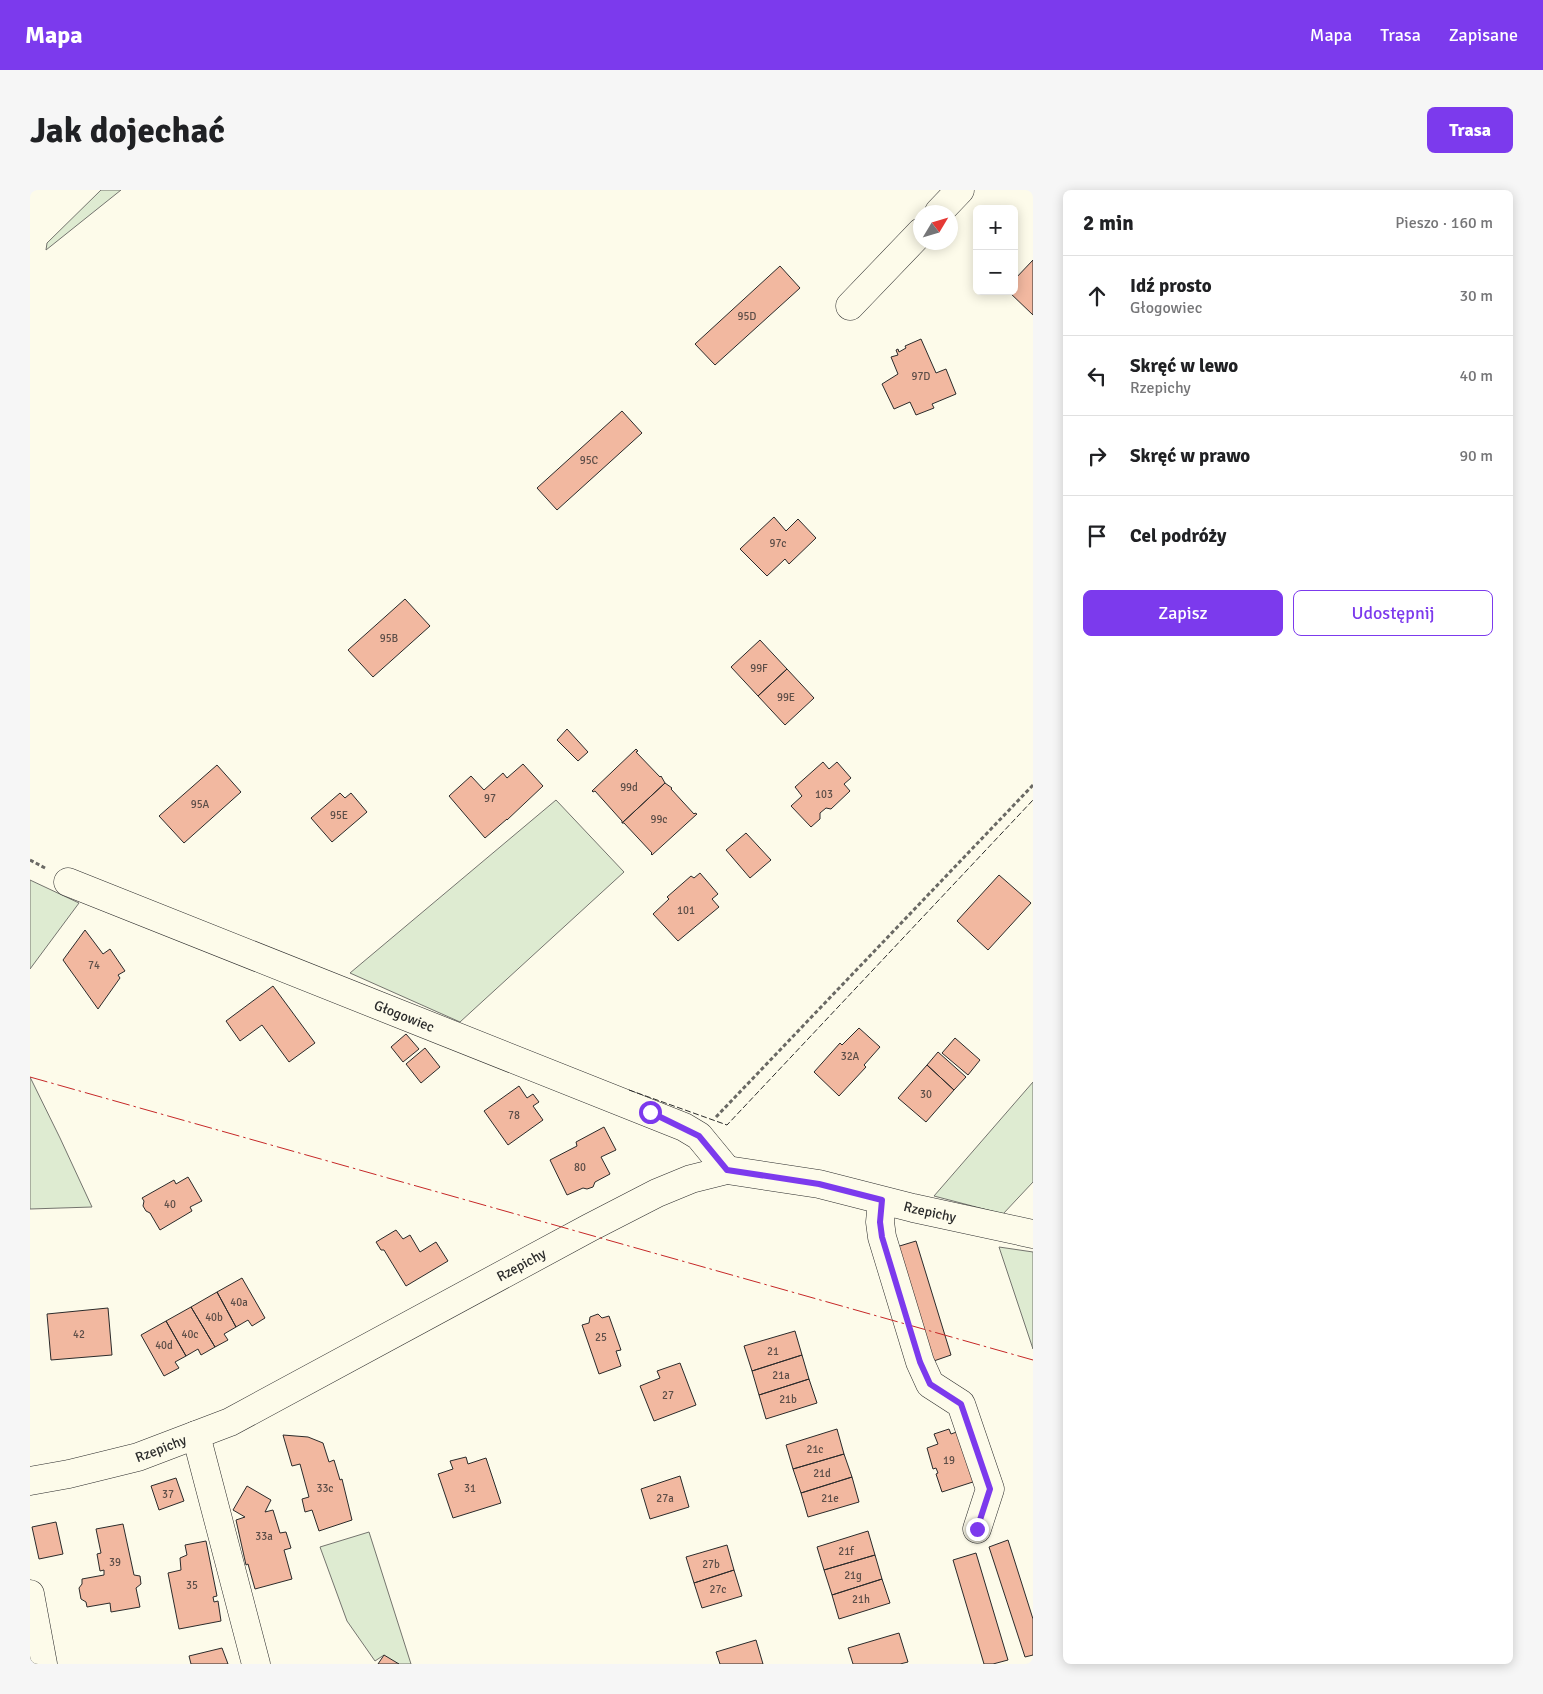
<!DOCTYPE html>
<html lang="pl">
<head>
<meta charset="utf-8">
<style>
	body { margin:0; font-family:Signika,sans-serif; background:#f6f6f6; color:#202124 }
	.controls { position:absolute; right:15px; top:15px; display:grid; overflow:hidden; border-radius:8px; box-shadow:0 2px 12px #0003 }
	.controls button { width:45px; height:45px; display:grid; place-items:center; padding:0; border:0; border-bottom:1px solid #e0e0e0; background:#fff; color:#202124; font:25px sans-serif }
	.compass { position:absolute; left:883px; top:15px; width:45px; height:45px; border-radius:50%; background:#fff; box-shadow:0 2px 12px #0003; rotate:52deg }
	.stop { position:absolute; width:15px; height:15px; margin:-11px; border:4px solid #7c3aed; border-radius:50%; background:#fff }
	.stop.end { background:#7c3aed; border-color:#fff; box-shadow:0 1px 5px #0008 }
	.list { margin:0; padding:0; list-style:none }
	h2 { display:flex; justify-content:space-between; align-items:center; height:65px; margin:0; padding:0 20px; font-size:21px }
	h2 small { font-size:16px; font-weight:400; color:#757577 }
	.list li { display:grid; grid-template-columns:32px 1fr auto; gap:15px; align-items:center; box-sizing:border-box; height:80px; padding:0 20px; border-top:1px solid #e0e0e0 }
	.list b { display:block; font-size:19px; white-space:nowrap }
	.list p { margin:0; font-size:16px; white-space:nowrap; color:#757577 }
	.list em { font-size:16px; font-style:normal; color:#757577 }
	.actions { display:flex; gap:10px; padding:15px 20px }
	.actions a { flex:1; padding:11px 0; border:1px solid #7c3aed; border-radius:8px; text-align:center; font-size:18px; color:#7c3aed }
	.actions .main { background:#7c3aed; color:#fff }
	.icon { flex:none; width:28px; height:28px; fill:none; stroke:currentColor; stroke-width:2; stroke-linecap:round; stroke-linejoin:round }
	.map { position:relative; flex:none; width:1003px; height:1474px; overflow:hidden; border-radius:8px }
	header { display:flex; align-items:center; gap:30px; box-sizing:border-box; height:70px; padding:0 25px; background:#7c3aed; color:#fff }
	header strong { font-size:24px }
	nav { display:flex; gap:28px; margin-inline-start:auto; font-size:18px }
	.intro { display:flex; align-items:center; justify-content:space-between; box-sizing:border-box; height:120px; padding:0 30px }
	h1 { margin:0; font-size:35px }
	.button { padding:12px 22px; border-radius:8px; background:#7c3aed; color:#fff; font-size:18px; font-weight:700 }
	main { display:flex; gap:30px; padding:0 30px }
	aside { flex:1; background:#fff; border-radius:8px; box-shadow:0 2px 12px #0003 }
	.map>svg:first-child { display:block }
	.green { fill:#deebd1; stroke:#74746e }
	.building { fill:#f2b8a0; stroke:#2b2b2b }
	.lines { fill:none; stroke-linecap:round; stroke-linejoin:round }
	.minor-casing { stroke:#2b2b2b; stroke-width:29 }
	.path { stroke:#6a6964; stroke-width:3; stroke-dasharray:4 2.5; stroke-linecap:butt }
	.minor { stroke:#fdfbea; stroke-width:28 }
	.fence { stroke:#2b2b2b; stroke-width:1; stroke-dasharray:6 2.5; stroke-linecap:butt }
	.power { stroke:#c62828; stroke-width:1; stroke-dasharray:18 4 2.5 4; stroke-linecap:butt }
	.route { stroke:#7c3aed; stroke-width:6 }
	.labels { text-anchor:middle; stroke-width:4; stroke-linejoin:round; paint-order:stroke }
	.number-label { font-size:11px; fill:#5d4e48 }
	.street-label { font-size:14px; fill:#2b2b2b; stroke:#fdfbea }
</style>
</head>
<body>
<header>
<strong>Mapa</strong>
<nav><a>Mapa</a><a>Trasa</a><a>Zapisane</a></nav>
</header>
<div class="intro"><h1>Jak dojechać</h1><a class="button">Trasa</a></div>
<main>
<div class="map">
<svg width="1003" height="1474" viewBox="0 0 1003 1474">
	<rect width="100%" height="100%" fill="#fdfbea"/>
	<path class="green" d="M71 0H91L16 60 17 53Z
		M526 610 594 682 430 832 320 783Z
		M0 690 49 713 0 779Z
		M0 887 30 948 62 1017 0 1019Z
		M1003 892V992L973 1024 904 1006Z
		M969 1057 1003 1062V1159Z
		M339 1342 381 1474H354V1465L345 1471 317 1431 290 1357Z"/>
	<path class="building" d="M1003 70V125L978 101H984V90Z
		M750 76 770 98 685 175 665 154Z
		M891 149 906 183 916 179 926 204 902 214 904 218 886 225 880 212 864 219 852 194 868 184 861 167 868 165 866 160 868 159 869 162 876 158 875 156Z
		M592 221 612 243 527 320 507 298Z
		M744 327 756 341 768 329 786 348 759 374 755 369 737 386 710 359Z
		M375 409 400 436 343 487 318 460Z
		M730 450 757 479 728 506 701 477Z
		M757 479 784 508 755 535 728 506Z
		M537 539 558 562 548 571 527 550Z
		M606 559 608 561 606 562 630 587 631 586 635 593 592 633V631L565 601 563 602 562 601Z
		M793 572 799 579 807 572 821 588 814 594 820 601 801 619 796 618 790 623V629L781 637 761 616 772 606 765 597Z
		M493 574 513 596 477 630V629L455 648 419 606 441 586 454 600 473 583 477 588Z
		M187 575 211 602 154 653 129 626Z
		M635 593 642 598 641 599 664 624 665 623 667 624 622 665 621 664 622 663 594 633H592Z
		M310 603 315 608 321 603 337 622 302 652 281 628Z
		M716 643 741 670 720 688 696 660Z
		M670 683 688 704 682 709 689 717 648 751 623 724 639 709 637 707 661 686 664 688Z
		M969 685 1001 713 958 760 927 731Z
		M55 740 73 764 80 759 95 781 88 785 90 788 68 819 33 770Z
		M243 796 285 853 259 872 232 835 210 851 196 831Z
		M829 838 850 857 834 875 836 877 809 906 784 882 810 853 812 855Z
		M376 844 389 859 373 872 361 857Z
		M925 848 950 870 938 885 912 863Z
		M395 858 410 877 391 893 376 874Z
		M908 862 936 887 924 900 897 875Z
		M897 875 924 900 896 932 868 908Z
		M489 896 497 908 503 904 509 912 503 916 513 930 478 955 454 921Z
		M574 937 586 960 571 967 580 984 565 992 563 997 557 999 553 998 537 1005 520 970 547 956 546 952Z
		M158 987 172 1011 160 1017 162 1021 130 1040 120 1023 116 1021 113 1016 114 1011 112 1008 144 990 146 994Z
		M366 1040 373 1049 380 1045 390 1062 406 1052 418 1071 376 1096 354 1060H351L346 1052Z
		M886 1051 921 1165 898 1173 863 1058Z
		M212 1088 235 1128 222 1136 218 1130 206 1137 187 1102Z
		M187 1102 206 1137 194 1144 198 1150 185 1157 161 1117Z
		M161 1117 185 1157 171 1165 168 1159 156 1166 136 1131Z
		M78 1118 82 1165 21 1170 17 1124Z
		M568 1124 572 1128 579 1126 591 1160 586 1161 591 1176 569 1184 552 1135 559 1133 560 1127Z
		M136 1131 156 1166 145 1172 149 1178 134 1186 111 1145Z
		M765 1141 772 1165 722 1181 714 1156Z
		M772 1165 779 1189 729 1205 722 1181Z
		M650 1173 666 1215 624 1231 610 1196 630 1188 627 1181Z
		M779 1189 787 1213 736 1229 729 1205Z
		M807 1239 814 1264 763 1279 756 1255Z
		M919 1239 921 1244 932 1240 949 1290 912 1302 906 1284 908 1283 906 1278 903 1279 897 1258 908 1254 904 1244Z
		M253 1245 278 1247 293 1253 299 1272 304 1270 310 1290 312 1289 322 1330 289 1341 282 1320 275 1322 272 1309 279 1307 270 1274 262 1276Z
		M814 1264 822 1287 771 1303 763 1279Z
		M436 1267 438 1274 456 1268 471 1313 423 1328 408 1284 423 1279 420 1271Z
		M650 1286 659 1317 620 1329 611 1299Z
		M822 1287 829 1312 778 1327 771 1303Z
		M146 1288 154 1311 129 1320 121 1296Z
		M217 1296 241 1310 235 1322 243 1320 250 1343 256 1342 261 1358 254 1360 262 1389 225 1399 218 1374 216 1375 206 1330 215 1327 203 1320Z
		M26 1332 33 1364 9 1369 2 1337Z
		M93 1334 104 1385 110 1386 111 1394 106 1398 110 1417 81 1422 80 1413 57 1417 56 1412 51 1409 49 1398 52 1394V1389L74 1385V1380L70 1381 67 1364 71 1363 66 1339Z
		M838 1341 845 1365 794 1380 787 1357Z
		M978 1350 1003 1429V1465L995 1467 959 1357Z
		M176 1351 187 1406 183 1407 184 1412 188 1411 191 1431 149 1439 138 1383 151 1380 150 1368 157 1365 155 1355Z
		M697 1355 704 1380 664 1393 656 1367Z
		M946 1363 978 1470 963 1474H954L923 1370Z
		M845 1365 852 1389 802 1405 794 1380Z
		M704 1380 712 1406 672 1418 664 1393Z
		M852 1389 860 1413 809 1429 802 1405Z
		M869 1443 878 1472 870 1474H823L818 1458Z
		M726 1450 733 1474H690L686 1462Z
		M192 1458 198 1474H161L159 1466Z
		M354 1465 369 1474H348Z"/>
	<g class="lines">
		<defs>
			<g id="minor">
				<path d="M909 22 930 0"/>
				<path d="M820 116 891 42"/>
				<path id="s1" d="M38 692 654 937 669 946 697 980"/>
				<path d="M852 1011 850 1032 852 1047 890 1172 900 1194 931 1214 960 1299 947 1339"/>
				<path d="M166 1245 226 1474"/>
				<path id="s2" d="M0 1291 39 1284 108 1267 200 1232 559 1038 627 1003 661 989 697 980 789 994 883 1018 1003 1044"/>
				<path d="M0 1404 13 1474"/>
			</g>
		</defs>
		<use href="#minor" class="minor-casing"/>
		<path class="path" d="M0 670 17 679
			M686 927 1003 595"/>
		<use href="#minor" class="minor"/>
		<path class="fence" d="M599 900 697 935 1003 610"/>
		<path class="power" d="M0 887 1003 1170"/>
	</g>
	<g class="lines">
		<path class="route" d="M620 922 669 946 697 980 789 994 852 1010 850 1032 852 1047 890 1172 900 1194 931 1214 960 1299 947 1339"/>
	</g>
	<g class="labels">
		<g class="number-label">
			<text x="717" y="130">95D</text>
			<text x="891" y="190">97D</text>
			<text x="559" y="274">95C</text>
			<text x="748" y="357">97c</text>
			<text x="359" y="452">95B</text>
			<text x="729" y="482">99F</text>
			<text x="756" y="511">99E</text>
			<text x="599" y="601">99d</text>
			<text x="794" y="608">103</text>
			<text x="460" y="612">97</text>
			<text x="170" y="618">95A</text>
			<text x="309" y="629">95E</text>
			<text x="629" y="633">99c</text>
			<text x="656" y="724">101</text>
			<text x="64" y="779">74</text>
			<text x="820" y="870">32A</text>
			<text x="896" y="908">30</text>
			<text x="484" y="929">78</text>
			<text x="550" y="981">80</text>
			<text x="140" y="1018">40</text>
			<text x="209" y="1116">40a</text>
			<text x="184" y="1131">40b</text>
			<text x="49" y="1148">42</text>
			<text x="160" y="1148">40c</text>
			<text x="571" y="1151">25</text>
			<text x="134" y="1159">40d</text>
			<text x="743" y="1165">21</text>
			<text x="751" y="1189">21a</text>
			<text x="638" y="1209">27</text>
			<text x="758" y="1213">21b</text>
			<text x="785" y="1263">21c</text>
			<text x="919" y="1274">19</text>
			<text x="792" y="1287">21d</text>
			<text x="295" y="1302">33c</text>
			<text x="440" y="1302">31</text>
			<text x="138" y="1308">37</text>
			<text x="635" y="1312">27a</text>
			<text x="800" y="1312">21e</text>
			<text x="234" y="1350">33a</text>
			<text x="816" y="1365">21f</text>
			<text x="85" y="1376">39</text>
			<text x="681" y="1378">27b</text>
			<text x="823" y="1389">21g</text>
			<text x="162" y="1399">35</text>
			<text x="688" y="1403">27c</text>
			<text x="831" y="1413">21h</text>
		</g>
		<g class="street-label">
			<text dy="5" stroke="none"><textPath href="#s1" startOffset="362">Głogowiec</textPath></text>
			<text dy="5" stroke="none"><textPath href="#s2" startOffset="975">Rzepichy</textPath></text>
			<text dy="5" stroke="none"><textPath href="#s2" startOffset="540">Rzepichy</textPath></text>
			<text dy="5" stroke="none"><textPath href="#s2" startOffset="135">Rzepichy</textPath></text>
		</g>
	</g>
</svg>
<div class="controls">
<button>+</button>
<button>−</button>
</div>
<svg class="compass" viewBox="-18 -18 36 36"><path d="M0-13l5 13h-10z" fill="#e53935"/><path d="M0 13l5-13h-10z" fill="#757577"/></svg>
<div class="stop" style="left:620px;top:922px"></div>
<div class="stop end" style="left:947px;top:1339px"></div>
</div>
<aside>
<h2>2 min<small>Pieszo · 160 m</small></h2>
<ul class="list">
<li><svg class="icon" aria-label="ahead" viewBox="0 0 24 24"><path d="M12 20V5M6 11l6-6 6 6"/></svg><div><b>Idź prosto</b><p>Głogowiec</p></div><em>30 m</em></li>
<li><svg class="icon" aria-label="left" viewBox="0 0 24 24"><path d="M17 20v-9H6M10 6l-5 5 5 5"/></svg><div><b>Skręć w lewo</b><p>Rzepichy</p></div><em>40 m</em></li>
<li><svg class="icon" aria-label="right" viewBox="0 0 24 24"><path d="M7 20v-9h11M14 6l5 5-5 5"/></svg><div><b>Skręć w prawo</b></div><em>90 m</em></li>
<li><svg class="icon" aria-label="arrive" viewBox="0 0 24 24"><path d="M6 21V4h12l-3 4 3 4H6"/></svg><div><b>Cel podróży</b></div></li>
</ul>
<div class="actions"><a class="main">Zapisz</a><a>Udostępnij</a></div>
</aside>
</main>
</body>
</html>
